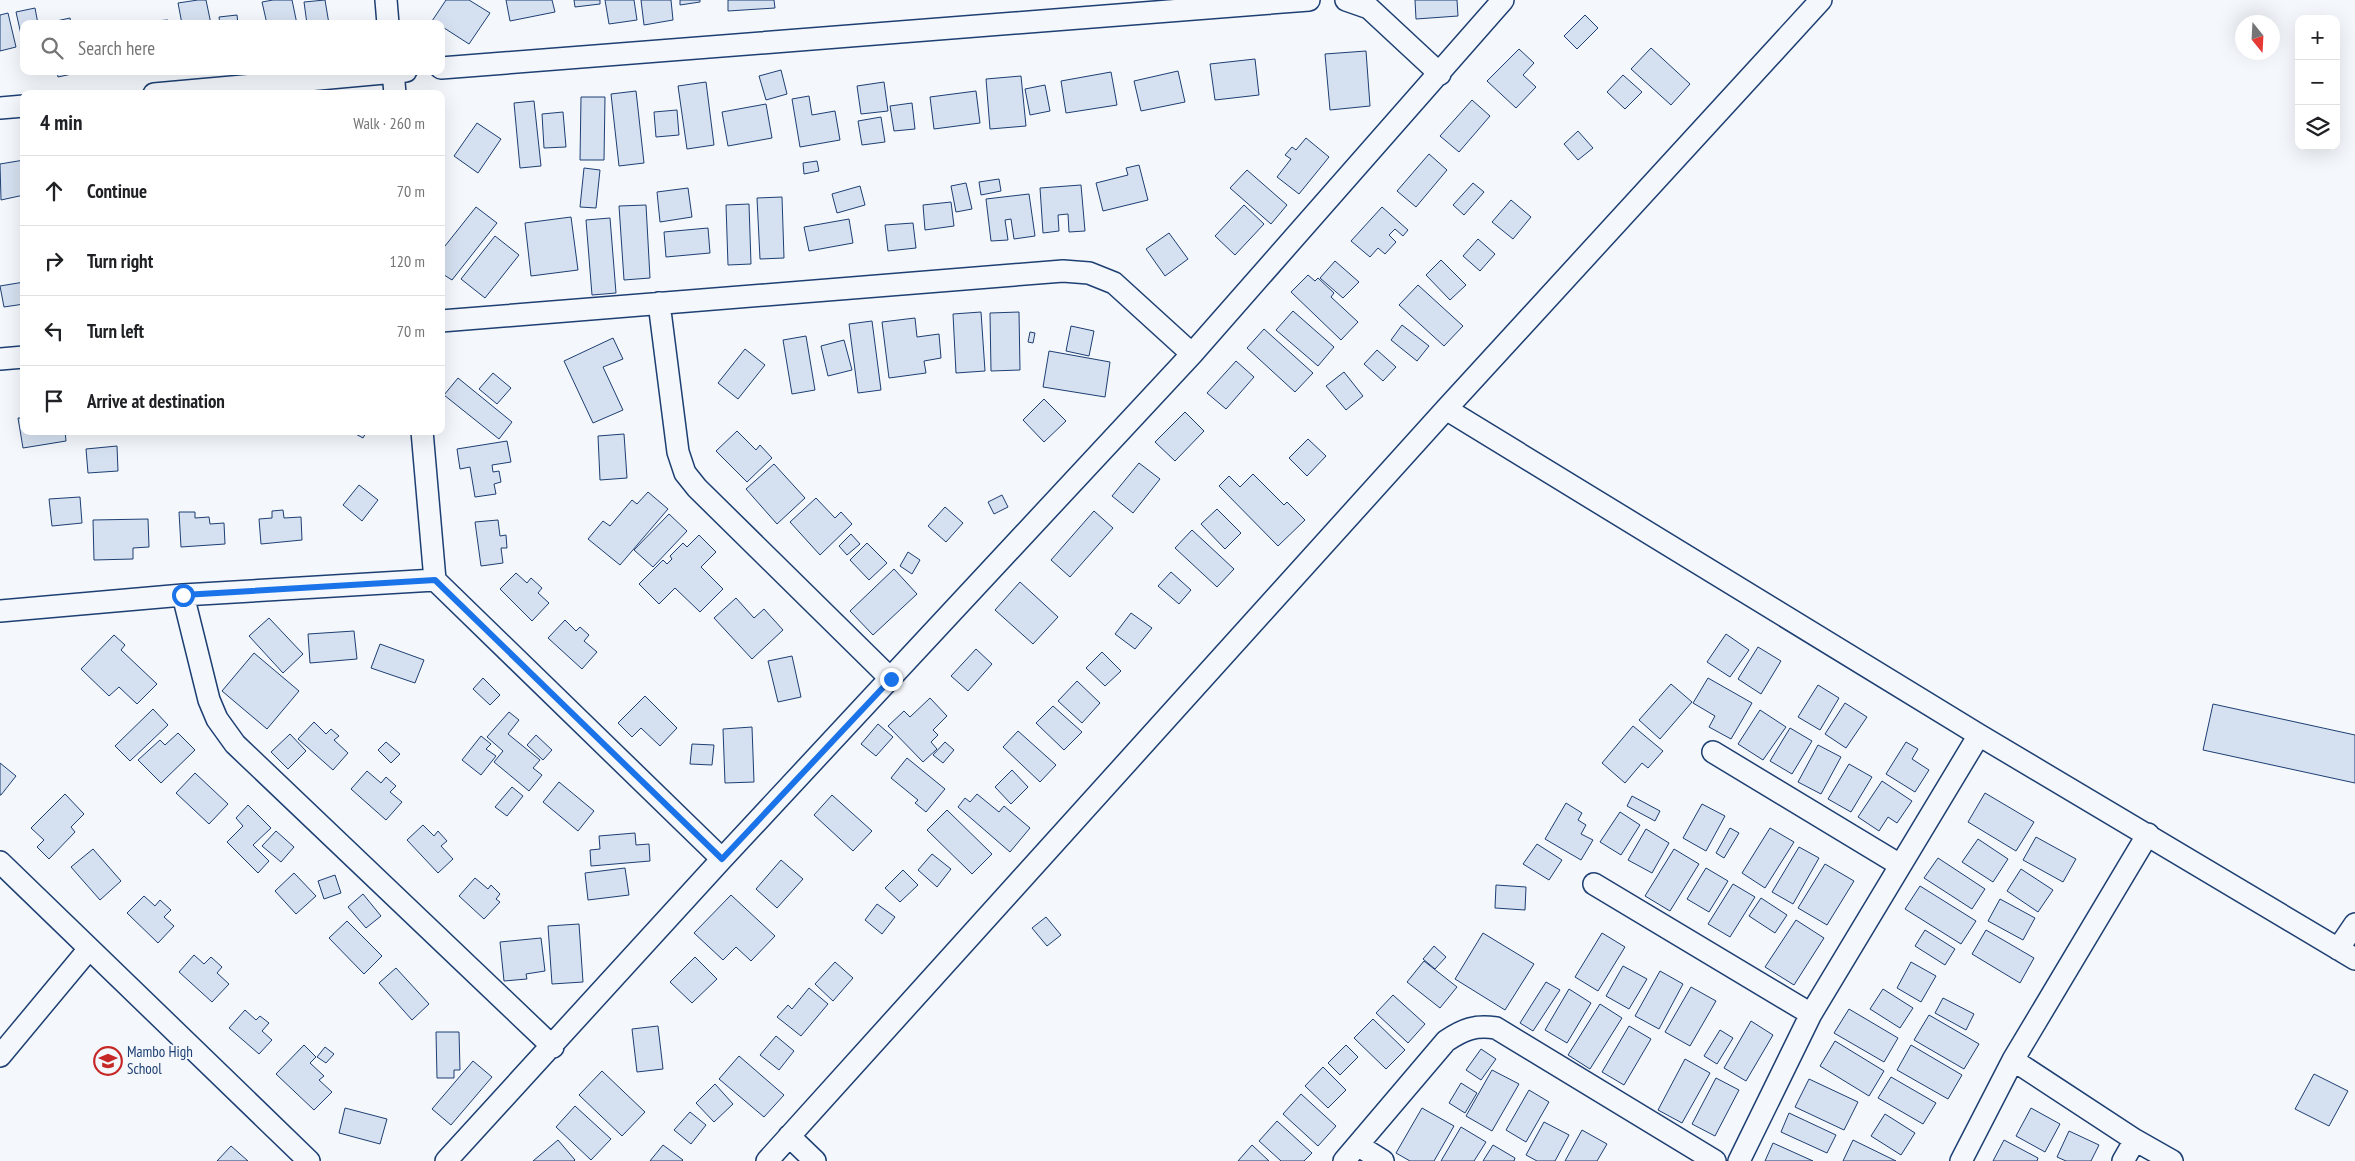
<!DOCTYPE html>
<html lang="en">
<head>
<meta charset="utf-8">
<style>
	body { margin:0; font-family:"PT Sans Narrow",sans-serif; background:#f6f6f6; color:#202124 }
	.controls { position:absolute; right:15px; top:15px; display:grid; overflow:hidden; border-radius:10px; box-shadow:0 5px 20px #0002 }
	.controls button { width:45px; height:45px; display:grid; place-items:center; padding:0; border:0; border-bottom:1px solid #e0e0e0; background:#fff; color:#202124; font:25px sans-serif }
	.compass { position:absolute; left:2235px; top:15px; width:45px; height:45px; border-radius:50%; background:#fff; box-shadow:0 5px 20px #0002; rotate:162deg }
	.stop { position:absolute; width:15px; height:15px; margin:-11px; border:4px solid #1a73e8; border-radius:50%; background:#fff }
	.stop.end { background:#1a73e8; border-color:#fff; box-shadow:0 1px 5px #0008 }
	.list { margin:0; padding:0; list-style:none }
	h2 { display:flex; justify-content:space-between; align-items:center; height:65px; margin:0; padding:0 20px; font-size:21px }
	h2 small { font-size:16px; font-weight:400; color:#757577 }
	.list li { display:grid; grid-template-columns:32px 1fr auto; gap:15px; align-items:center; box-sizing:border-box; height:70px; padding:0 20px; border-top:1px solid #e0e0e0 }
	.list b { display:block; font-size:19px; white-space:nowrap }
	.list em { font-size:16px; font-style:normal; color:#757577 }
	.icon { flex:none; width:28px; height:28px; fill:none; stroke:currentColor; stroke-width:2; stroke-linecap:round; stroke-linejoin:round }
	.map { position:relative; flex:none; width:2355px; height:1161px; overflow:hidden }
	.search { position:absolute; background:#fff; box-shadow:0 5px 20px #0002; left:20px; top:20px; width:425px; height:55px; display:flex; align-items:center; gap:12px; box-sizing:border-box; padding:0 18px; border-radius:10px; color:#757577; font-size:19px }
	.panel { position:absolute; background:#fff; box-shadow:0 5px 20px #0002; left:20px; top:90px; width:425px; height:345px; border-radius:10px }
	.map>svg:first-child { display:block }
	.building { fill:#d5e0f0; stroke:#1d3f73 }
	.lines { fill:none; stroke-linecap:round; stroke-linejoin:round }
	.street-casing { stroke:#1d3f73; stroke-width:24 }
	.street { stroke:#f4f7fb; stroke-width:21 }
	.route { stroke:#1a73e8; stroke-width:6 }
	.labels { text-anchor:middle; stroke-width:4; stroke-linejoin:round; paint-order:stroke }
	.poi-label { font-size:15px; fill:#1d3f73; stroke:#f4f7fb; text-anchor:start }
</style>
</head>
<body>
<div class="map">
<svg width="2355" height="1161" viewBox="0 0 2355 1161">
	<rect width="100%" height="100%" fill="#f4f7fb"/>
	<path class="building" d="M198 0H206L211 24H182L178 3Z
		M273 0H292L297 24H267L262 2Z
		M325 0 329 24H307L304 2Z
		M446 0H469L490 13 469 44 441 26V24L432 21Z
		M506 0H552L555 12 510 21Z
		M574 0H600V4L575 7Z
		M605 0H634L637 20 609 24Z
		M641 0H671L673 20 644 25Z
		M680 0H700V2L680 5Z
		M728 0H774L775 8 728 11Z
		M1415 0H1457L1458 16 1416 19Z
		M35 8 38 24H24V48L16 12Z
		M8 13 16 47 0 51V15Z
		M237 15 238 24H220L219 17Z
		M1585 15 1598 28 1577 49 1564 36Z
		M70 18 71 24H47V23Z
		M168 20V24H126V23Z
		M1651 48 1690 84 1671 105 1631 69Z
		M1519 49 1534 63 1523 75 1536 87 1516 108 1487 81Z
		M1366 51 1370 106 1330 110 1325 54Z
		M1255 59 1259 95 1215 100 1210 64Z
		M781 70 787 94 766 100 759 76Z
		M57 71H81V72L58 77Z
		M1178 71 1185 102 1141 111 1134 81Z
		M1111 72 1117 105 1066 113 1061 81Z
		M1623 75 1642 92 1625 109 1607 92Z
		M1021 76 1026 126 990 129 986 79Z
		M706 82 714 145 687 149 678 86Z
		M884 82 888 111 861 114 857 86Z
		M1045 85 1050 111 1030 115 1025 89Z
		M636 91 644 163 619 166 611 94Z
		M976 91 980 123 934 129 930 97Z
		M809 96 812 115 835 111 840 140 800 147 792 99Z
		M581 97H605L604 160H580Z
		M1472 100 1490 116 1459 152 1440 136Z
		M534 101 541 166 520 168 514 103Z
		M912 103 915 129 894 131 890 106Z
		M766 104 772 138 728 146 722 112Z
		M677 110 679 135 656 137 654 112Z
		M563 112 566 147 544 148 542 114Z
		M881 117 885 142 862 145 858 121Z
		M477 123 501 139 478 173 454 156Z
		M1578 131 1593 148 1578 160 1564 144Z
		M1306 138 1329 157 1299 194 1277 177 1291 159 1285 155 1292 147 1296 150Z
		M1429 154 1447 170 1416 207 1397 191Z
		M24 160V195L1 200 0 164Z
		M817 161 819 171 804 174 803 163Z
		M1139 165 1148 200 1103 211 1096 183 1128 175 1126 168Z
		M584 168 600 170 596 208 580 207Z
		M1247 170 1287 205 1271 224 1230 188Z
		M999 179 1001 191 981 195 979 182Z
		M966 183 972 209 956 212 951 186Z
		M1473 183 1484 192 1464 215 1453 205Z
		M1081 185 1085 231 1069 232 1068 214 1058 215 1059 231 1043 233 1040 188Z
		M860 186 865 205 837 213 832 194Z
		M688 188 692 217 660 222 657 192Z
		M1029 194 1035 236 1014 239 1011 219 1005 220 1008 240 991 241 986 199Z
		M782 197 784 258 760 259 757 198Z
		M1511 200 1531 217 1513 239 1492 222Z
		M951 202 954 226 925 230 923 205Z
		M749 204 751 264 728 265 726 205Z
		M646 205 650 278 624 280 619 206Z
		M1244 205 1264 224 1235 255 1215 236Z
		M476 207 497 223 452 280 441 273V251Z
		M1382 207 1408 230 1403 236 1395 229 1389 235 1396 242 1385 254 1378 248 1370 257 1351 241Z
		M571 217 578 270 531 276 525 223Z
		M610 218 616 293 592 295 586 220Z
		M849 219 853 243 809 251 804 227Z
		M913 223 916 248 888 251 885 225Z
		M708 228 710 253 666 257 664 232Z
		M1169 233 1188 259 1165 276 1146 249Z
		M495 236 519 255 485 298 461 279Z
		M1478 239 1495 254 1480 271 1463 256Z
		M1441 260 1466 285 1450 300 1426 275Z
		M1335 261 1359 282 1343 298 1320 278Z
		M1308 275 1315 281 1318 278 1334 293 1331 297 1358 322 1341 340 1291 292Z
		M24 282V304L4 307 0 286Z
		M1418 285 1463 326 1444 346 1399 305Z
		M1293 311 1334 347 1318 366 1276 330Z
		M981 312 985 371 956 373 953 314Z
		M1019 312 1020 370 991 371 990 313Z
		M915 318 917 337 939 334 941 358 924 361 926 373 889 378 882 322Z
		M872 321 881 390 858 393 849 324Z
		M1402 325 1429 346 1417 361 1391 340Z
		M1071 326 1094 331 1089 356 1066 351Z
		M1264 329 1313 373 1295 392 1247 348Z
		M1030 332 1035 333 1033 343 1028 342Z
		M806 336 815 390 792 394 783 340Z
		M613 338 623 359 603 367 623 410 593 423 564 361Z
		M844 340 852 370 828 376 821 346Z
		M745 349 765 365 738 399 718 383Z
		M1377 350 1396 367 1383 381 1364 364Z
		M1049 351 1110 362 1105 397 1043 387Z
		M1236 361 1254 377 1226 409 1207 393Z
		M1344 372 1363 396 1346 410 1326 386Z
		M493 373 511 388 497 404 479 389Z
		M458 378 512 422 499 439 444 395Z
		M1044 399 1066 421 1044 442 1023 420Z
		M1185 412 1204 431 1175 461 1155 442Z
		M18 418H24V431H65L66 441 23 448Z
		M350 431H367L363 438Z
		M737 431 756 450 760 445 772 458 747 482 716 451Z
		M624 434 627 478 600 480 598 436Z
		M1308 439 1326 456 1307 476 1289 458Z
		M507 441 511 462 492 465 493 472 499 471 501 482 494 484 496 494 475 497 470 467 460 469 457 449Z
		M117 446 118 471 88 473 86 449Z
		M1139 463 1160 479 1133 513 1112 496Z
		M774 464 805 498 777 524 746 489Z
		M1253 474 1284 505 1287 502 1305 520 1278 546 1219 486 1229 476 1240 487Z
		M359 485 378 500 362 521 343 505Z
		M648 492 668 509 620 565 588 539 603 521 610 526 632 500 637 504Z
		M1002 495 1008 507 994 514 988 502Z
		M80 497 82 523 52 526 49 499Z
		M816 498 835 518 841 512 852 524 820 555 790 522Z
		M945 507 963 523 946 542 928 526Z
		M1217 509 1241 533 1225 549 1201 524Z
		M283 510 284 518 301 517 302 540 261 544 259 519 272 518V511Z
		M1094 511 1113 528 1070 577 1051 560Z
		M179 512H195V518L209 517 210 524 224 523 225 544 181 547Z
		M669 514 687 531 653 567 634 550Z
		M148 519 149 547 133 548V559L94 560 93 520Z
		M498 520 500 536 506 535 507 548H501L503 563 481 566 475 522Z
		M1192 530 1234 569 1217 587 1175 548Z
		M851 534 860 544 847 555 839 546Z
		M699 535 716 552 701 567 723 589 700 612 675 588 659 604 639 584 663 560 667 564 672 559 670 556 683 543 687 547Z
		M867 543 887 563 869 580 850 560Z
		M908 552 920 560 912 574 900 566Z
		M894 569 917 594 873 635 850 611Z
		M1171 572 1191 590 1179 604 1158 586Z
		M516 573 527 583 531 578 542 588 538 593 549 603 532 621 500 589Z
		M1020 582 1058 617 1033 644 995 610Z
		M736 598 754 618 764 609 783 630 752 659 714 618Z
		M1131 613 1152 628 1135 649 1115 634Z
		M269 618 303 654 283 673 249 636Z
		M565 620 576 631 580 627 589 635 584 641 597 652 582 669 548 638Z
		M354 631 357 659 310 663 308 634Z
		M1726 634 1749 650 1730 677 1707 662Z
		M114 635 125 645 121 650 157 684 137 704 119 687 109 696 81 669Z
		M380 644 424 660 415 683 371 668Z
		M1758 647 1781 661 1761 694 1738 679Z
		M976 649 992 664 968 691 951 676Z
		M1102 652 1121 671 1105 686 1086 668Z
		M254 653 299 691 267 729 222 691Z
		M792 656 801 697 778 702 768 661Z
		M483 678 500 695 490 705 473 689Z
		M1708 678 1752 703 1731 739 1709 727 1715 716 1693 703Z
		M1077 681 1100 703 1082 723 1058 701Z
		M1671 684 1692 702 1660 739 1639 720Z
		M1818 685 1839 698 1820 730 1798 717Z
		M645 696 677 728 660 746 641 728 632 737 618 723Z
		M930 698 947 716 933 730 938 735 931 742 937 749 923 762 888 726 904 711 910 717Z
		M1845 703 1867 717 1846 748 1825 734Z
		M2213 704 2355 735V783L2203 750Z
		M1053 706 1082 732 1064 750 1036 723Z
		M153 709 168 725 130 761 115 746Z
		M1760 710 1786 727 1763 760 1738 744Z
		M509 712 519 720 508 734 540 760 533 768 542 775 529 791 494 762 503 751 487 737Z
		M314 722 326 734 331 729 339 736 334 740 348 753 333 770 298 739Z
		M878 724 893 737 876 756 861 744Z
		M1633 726 1663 751 1648 768 1642 763 1625 783 1602 763Z
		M752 727 754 782 725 783 723 729Z
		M1790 728 1812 741 1792 774 1770 761Z
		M1018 731 1056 765 1040 782 1003 747Z
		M178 733 195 750 161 783 138 760 160 740 165 745Z
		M290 734 306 751 288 769 271 752Z
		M536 735 552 750 543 760 527 745Z
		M481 736 491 744 486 749 496 756 481 775 462 760Z
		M386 742 400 754 391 763 378 750Z
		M945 742 954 750 943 763 933 755Z
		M1906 742 1918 749 1912 759 1929 770 1915 792 1886 774Z
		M692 744 714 745 712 765 690 764Z
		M1818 745 1841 757 1821 794 1798 782Z
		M907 758 945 789 926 812 915 803 918 800 891 778Z
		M0 763 16 776 1 795H0Z
		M1849 764 1872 777 1851 812 1828 799Z
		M1012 770 1028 787 1011 804 995 787Z
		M367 771 381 783 386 777 396 786 390 792 402 802 386 820 351 789Z
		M195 773 228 804 209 824 176 793Z
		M1882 781 1912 801 1897 823 1888 817 1879 831 1858 817Z
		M559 782 594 811 578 831 543 802Z
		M512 787 523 796 507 816 495 807Z
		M1985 793 2034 822 2016 851 1968 822Z
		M65 794 84 814 71 827 75 832 49 859 37 847 44 840 31 828Z
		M977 794 999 812 1004 806 1030 828 1010 852 958 807 965 798 970 802Z
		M832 795 872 831 853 851 814 815Z
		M1632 796 1660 811 1655 821 1627 806Z
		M1566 803 1582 813 1578 820 1586 825 1581 834 1593 840 1581 860 1545 839Z
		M1702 804 1725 816 1706 851 1683 838Z
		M248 805 271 828 253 845 269 861 258 873 227 842 243 826 236 818Z
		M947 810 992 854 972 874 927 830Z
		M1620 812 1640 825 1621 855 1600 842Z
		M423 825 434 836 438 831 447 841 441 846 453 859 438 873 407 840Z
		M1730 828 1739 833 1724 858 1716 853Z
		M1770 828 1794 842 1765 888 1742 873Z
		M1646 829 1669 843 1652 873 1628 860Z
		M276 831 294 847 281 862 262 846Z
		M635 833 636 845 649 844 650 861 591 866 590 850 600 849 599 836Z
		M2036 837 2076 859 2063 882 2023 860Z
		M1978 839 2008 859 1993 882 1962 862Z
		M1537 844 1562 860 1549 880 1523 864Z
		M1799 847 1819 858 1793 904 1772 892Z
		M93 849 121 881 100 900 71 867Z
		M1674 849 1699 864 1670 911 1645 896Z
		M932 854 951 869 937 887 918 870Z
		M1938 858 1985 889 1972 909 1924 878Z
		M781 860 803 879 777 908 756 889Z
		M1825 864 1854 881 1827 925 1798 908Z
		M625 868 629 895 588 900 585 873Z
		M1706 868 1728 881 1709 912 1687 899Z
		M2021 869 2053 890 2038 912 2007 891Z
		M903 870 918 885 900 902 885 888Z
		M294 873 316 896 296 914 275 891Z
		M335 875 341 893 324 899 318 881Z
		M475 878 488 889 491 885 500 894 496 899 500 902 484 919 459 896Z
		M1733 884 1755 897 1730 937 1708 924Z
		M1496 885 1526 887 1525 910 1495 908Z
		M1920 886 1976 921 1961 944 1905 909Z
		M363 894 381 916 366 928 348 907Z
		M731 895 775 936 751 961 736 947 723 960 694 933Z
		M144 896 155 906 160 900 171 910 164 917 174 926 158 943 127 913Z
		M1761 898 1787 915 1775 933 1749 916Z
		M2000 899 2035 918 2023 940 1988 921Z
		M877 904 895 917 882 934 865 920Z
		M1046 917 1061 935 1047 946 1032 928Z
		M1796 920 1824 938 1794 985 1765 967Z
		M347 921 382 956 364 974 329 938Z
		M579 924 583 982 552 984 548 926Z
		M1925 930 1955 949 1945 965 1915 946Z
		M1986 930 2034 958 2020 983 1972 954Z
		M1483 933 1534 964 1505 1010 1455 979Z
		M1602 933 1625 947 1598 991 1575 977Z
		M541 938 545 971 526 974 527 979 504 981 500 942Z
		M1434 946 1446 957 1435 969 1423 959Z
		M194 955 204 964 211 957 222 967 217 973 229 984 212 1002 179 972Z
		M695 957 717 979 692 1003 670 982Z
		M1424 961 1457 987 1440 1008 1407 982Z
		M835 962 853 978 833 1001 815 984Z
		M1911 962 1936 976 1921 1002 1897 988Z
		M1623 966 1647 979 1629 1009 1606 996Z
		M396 968 429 1004 412 1020 379 983Z
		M1660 971 1683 984 1659 1029 1635 1016Z
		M1546 982 1560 990 1533 1031 1520 1023Z
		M1691 987 1716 1001 1690 1046 1665 1032Z
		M809 988 828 1004 801 1036 777 1017 788 1005 792 1009Z
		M1569 989 1591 1003 1567 1043 1545 1030Z
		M1883 989 1913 1008 1900 1028 1870 1009Z
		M1393 995 1425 1024 1408 1043 1376 1013Z
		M1943 998 1974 1014 1966 1030 1935 1013Z
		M1600 1004 1622 1018 1590 1069 1568 1055Z
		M1849 1009 1898 1038 1884 1062 1834 1033Z
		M245 1010 256 1020 260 1016 269 1023 262 1031 272 1040 259 1054 229 1028Z
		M1929 1015 1979 1044 1964 1069 1914 1040Z
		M1373 1019 1405 1050 1386 1069 1354 1038Z
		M1751 1021 1773 1035 1746 1081 1724 1068Z
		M658 1026 663 1069 637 1072 632 1029Z
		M1629 1026 1651 1039 1624 1085 1602 1072Z
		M1720 1030 1733 1038 1717 1064 1704 1056Z
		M436 1032H459L460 1070H454V1078H437Z
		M776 1036 794 1051 779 1070 760 1055Z
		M1835 1041 1884 1071 1869 1096 1820 1066Z
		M304 1045 316 1057 310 1063 324 1076 319 1080 332 1092 314 1110 276 1074Z
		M1346 1045 1358 1057 1340 1075 1328 1063Z
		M1911 1045 1962 1075 1948 1099 1897 1070Z
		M325 1047 334 1054 326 1063 317 1057Z
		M1481 1049 1496 1059 1481 1080 1466 1070Z
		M739 1056 784 1095 764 1117 719 1079Z
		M1685 1059 1710 1073 1682 1123 1658 1110Z
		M473 1061 492 1077 451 1125 432 1109Z
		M1323 1067 1346 1090 1328 1108 1305 1086Z
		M1492 1070 1519 1084 1492 1131 1466 1116Z
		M602 1071 645 1112 622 1136 579 1095Z
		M2314 1074 2348 1091 2329 1126 2295 1109Z
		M1891 1077 1936 1103 1923 1124 1878 1098Z
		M1716 1078 1739 1090 1715 1136 1692 1124Z
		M1809 1079 1858 1102 1844 1130 1795 1107Z
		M1461 1083 1477 1093 1465 1113 1449 1103Z
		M715 1084 733 1104 714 1122 696 1103Z
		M1529 1090 1549 1102 1526 1142 1506 1130Z
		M1301 1094 1336 1126 1318 1146 1283 1114Z
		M575 1106 611 1139 591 1160 556 1127Z
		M345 1108 387 1119 380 1144 339 1133Z
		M1422 1108 1454 1126 1434 1161H1410L1396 1153Z
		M2031 1108 2060 1124 2045 1152 2016 1136Z
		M690 1112 706 1125 691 1144 674 1130Z
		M1789 1113 1836 1135 1827 1153 1781 1132Z
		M1885 1114 1915 1133 1901 1155 1871 1136Z
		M1277 1121 1312 1153 1304 1161H1281L1259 1141Z
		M1544 1122 1569 1135 1555 1161H1537L1526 1155Z
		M1461 1127 1486 1142 1474 1161H1441Z
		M1582 1130 1607 1144 1597 1161H1565Z
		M2069 1131 2099 1145 2091 1161H2066L2057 1157Z
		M558 1140 575 1160 574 1161H533Z
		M1853 1140 1896 1161H1843Z
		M2004 1140 2038 1158 2037 1161H1993Z
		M1773 1143 1813 1161H1765Z
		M663 1145 683 1160 682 1161H650Z
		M1252 1145 1269 1161H1238Z
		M1493 1145 1515 1158 1514 1161H1483Z
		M231 1146 248 1161H217Z"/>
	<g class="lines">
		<defs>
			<path id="street" d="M386 0 388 24
				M1346 0 1369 8 1440 74
				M441 68 1309 0
				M393 71 395 94
				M154 94 406 71
				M0 108 24 106
				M659 303 678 452 685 473 697 488 891 679
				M441 321 1063 271 1089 273 1114 283 1192 354
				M0 359 24 357
				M1446 409 1979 735 2355 959
				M422 431 435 580 722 859
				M183 595 209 700 217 719 235 744 553 1047
				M0 611 183 595 435 580
				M1713 752 1900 865
				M0 862 309 1161
				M1594 884 1811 1014
				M2338 949 2355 924
				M0 1056 89 949
				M2013 1060 2135 1140 2172 1161
				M789 1136 815 1161
				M1359 1146 1383 1161
				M446 1161 722 859 1192 354 1503 0
				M767 1161 1446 409 1821 0
				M1344 1161 1446 1041C1464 1029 1475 1025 1496 1028L1715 1161
				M1739 1161 1811 1014 1979 735
				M1961 1161 2013 1060 2148 834
				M2123 1161 2135 1140"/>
		</defs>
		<use href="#street" class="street-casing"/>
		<use href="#street" class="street"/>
	</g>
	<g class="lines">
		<path class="route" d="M183 595 435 580 722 859 891 679"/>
	</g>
	<defs>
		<symbol id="school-ring" viewBox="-11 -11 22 22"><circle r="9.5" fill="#f4f7fb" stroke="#c62828" stroke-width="1.5"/><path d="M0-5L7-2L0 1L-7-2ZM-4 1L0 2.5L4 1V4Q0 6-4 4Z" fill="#c62828"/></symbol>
	</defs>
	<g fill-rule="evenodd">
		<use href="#school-ring" x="92" y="1045" width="32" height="32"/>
	</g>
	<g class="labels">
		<g class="poi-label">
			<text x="127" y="1057">Mambo High<tspan x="127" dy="17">School</tspan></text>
		</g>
	</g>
</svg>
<div class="controls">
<button>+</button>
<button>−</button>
<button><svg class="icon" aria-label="layers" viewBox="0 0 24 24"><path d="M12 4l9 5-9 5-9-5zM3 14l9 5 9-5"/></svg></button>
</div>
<svg class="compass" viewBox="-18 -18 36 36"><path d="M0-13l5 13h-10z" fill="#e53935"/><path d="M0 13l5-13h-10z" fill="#757577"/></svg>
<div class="stop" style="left:183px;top:595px"></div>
<div class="stop end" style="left:891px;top:679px"></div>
<div class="search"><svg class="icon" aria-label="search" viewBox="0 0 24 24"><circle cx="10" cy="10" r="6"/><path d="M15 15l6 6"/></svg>Search here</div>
<section class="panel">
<h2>4 min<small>Walk · 260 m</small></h2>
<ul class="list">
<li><svg class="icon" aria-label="ahead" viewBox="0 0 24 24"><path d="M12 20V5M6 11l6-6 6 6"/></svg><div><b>Continue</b></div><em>70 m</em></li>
<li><svg class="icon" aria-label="right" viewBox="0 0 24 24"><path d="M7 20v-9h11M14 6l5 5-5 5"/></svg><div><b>Turn right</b></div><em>120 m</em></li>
<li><svg class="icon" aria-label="left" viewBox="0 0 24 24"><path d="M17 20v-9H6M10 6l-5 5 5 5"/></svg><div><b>Turn left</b></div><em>70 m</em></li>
<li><svg class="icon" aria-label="arrive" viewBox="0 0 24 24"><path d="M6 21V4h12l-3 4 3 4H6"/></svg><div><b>Arrive at destination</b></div></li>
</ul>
</section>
</div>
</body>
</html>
